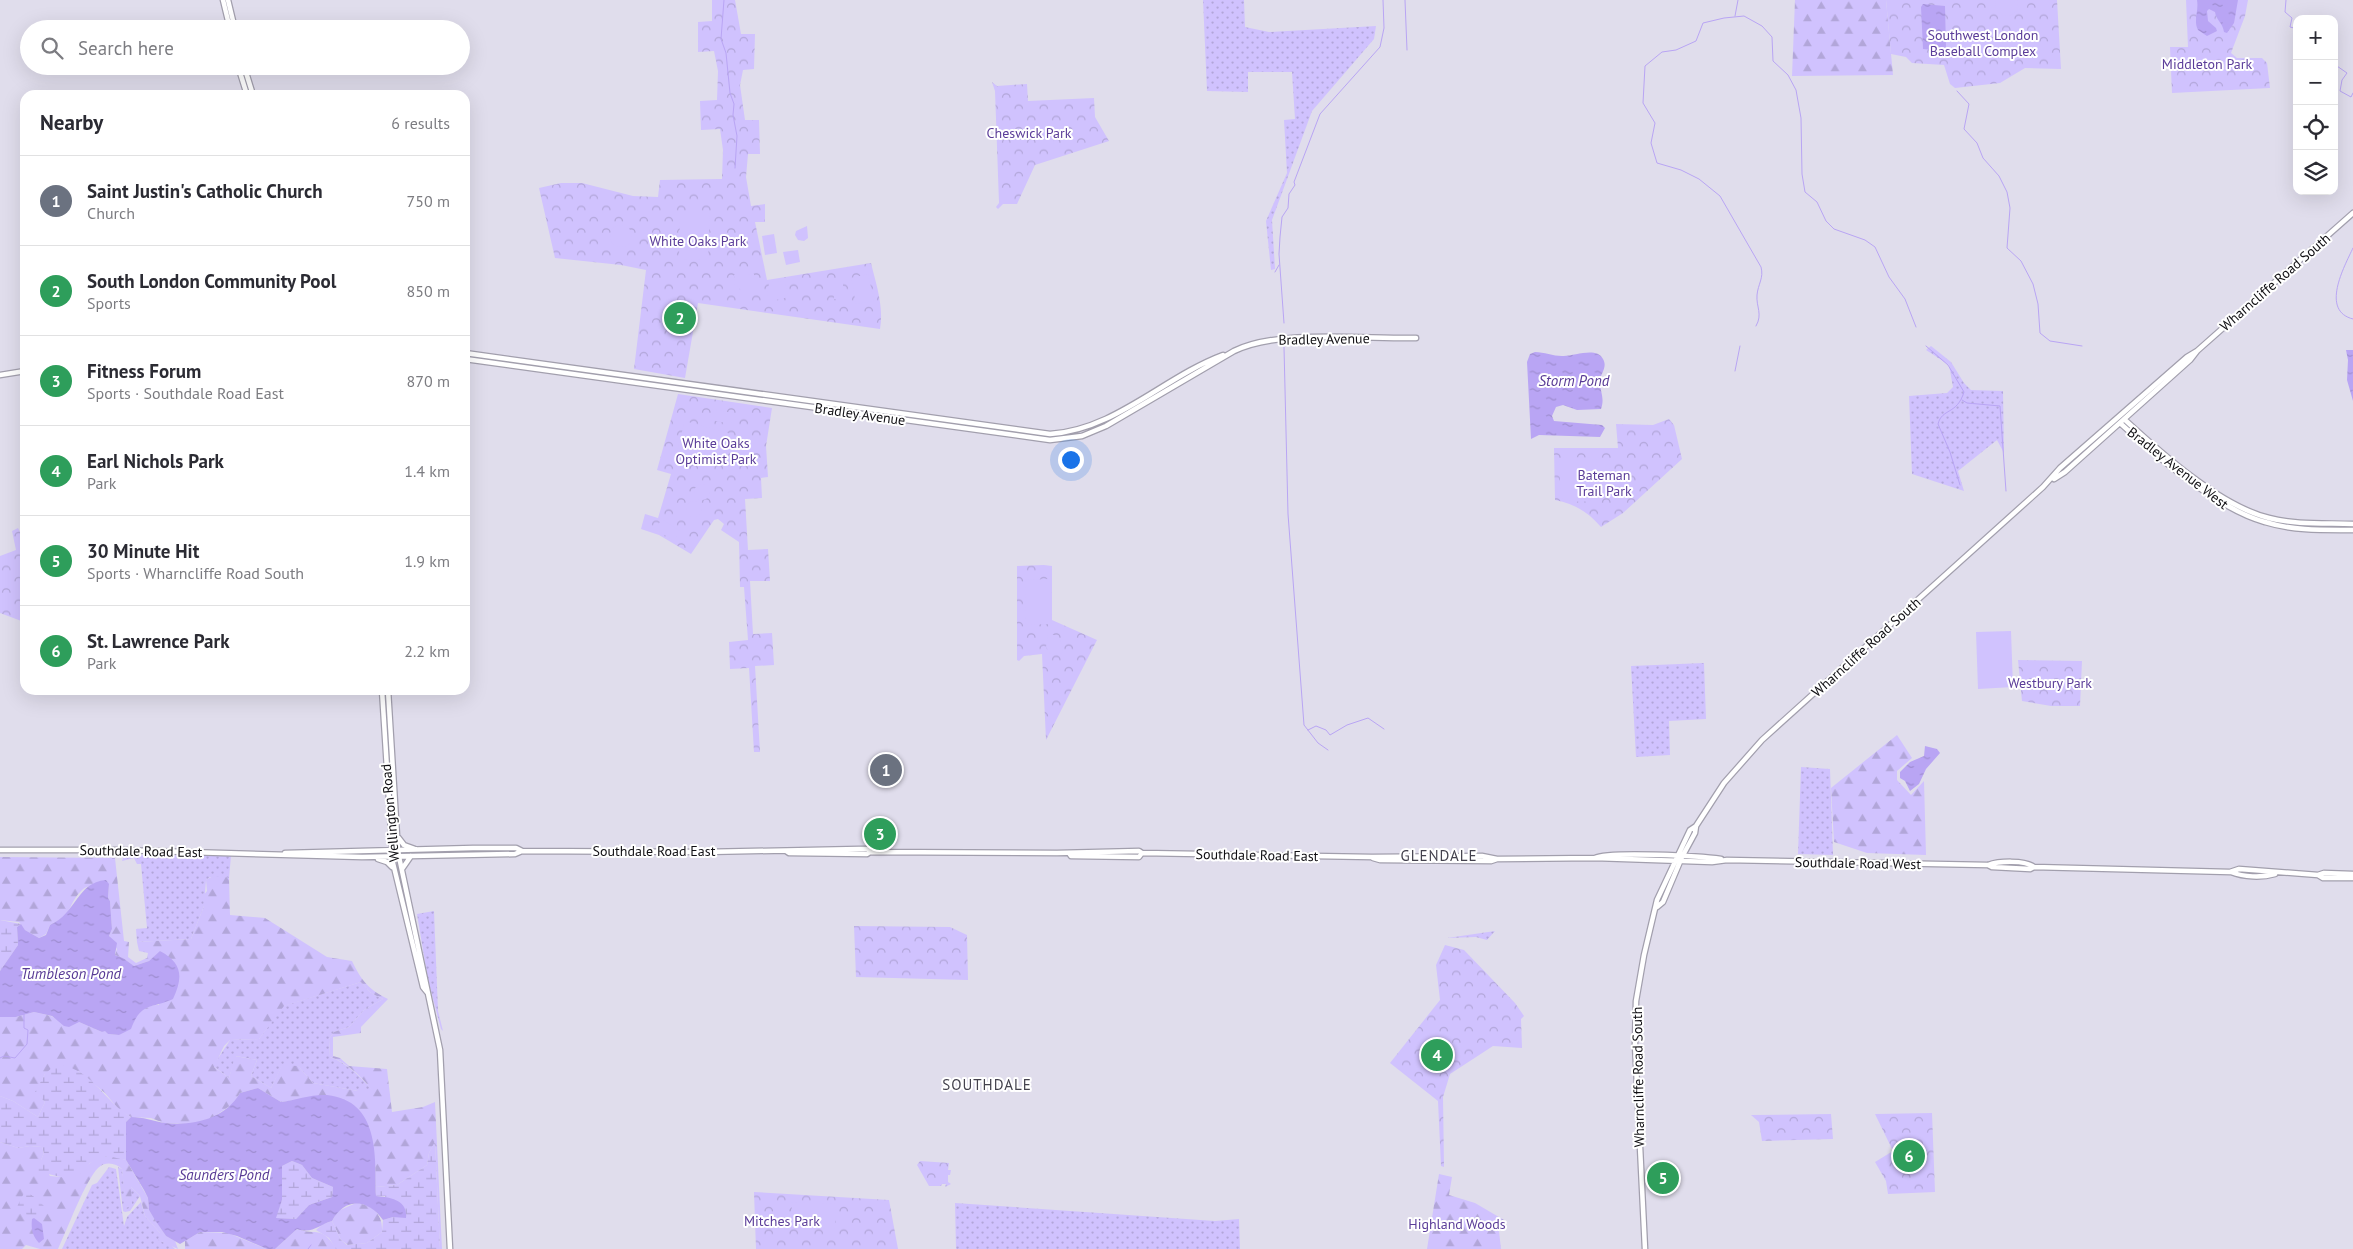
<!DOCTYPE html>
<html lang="en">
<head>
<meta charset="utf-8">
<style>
	body { margin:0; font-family:"PT Sans",sans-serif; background:#f7f7f7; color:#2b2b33 }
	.controls { position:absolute; right:15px; top:15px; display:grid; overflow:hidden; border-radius:10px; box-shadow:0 5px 20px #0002 }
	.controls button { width:45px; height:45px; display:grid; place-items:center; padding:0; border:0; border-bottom:1px solid #e1e1e2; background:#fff; color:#2b2b33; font:25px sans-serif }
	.you { position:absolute; left:1070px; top:459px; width:18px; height:18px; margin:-12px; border:4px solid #fff; border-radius:50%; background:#1a73e8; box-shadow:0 0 0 8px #1a73e833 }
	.badge { display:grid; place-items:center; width:32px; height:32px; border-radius:50%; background:#6c751e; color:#fff; font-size:16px; font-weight:700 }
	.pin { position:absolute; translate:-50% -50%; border:2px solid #fff; box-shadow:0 1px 5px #0006 }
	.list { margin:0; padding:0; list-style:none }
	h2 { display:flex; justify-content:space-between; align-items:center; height:65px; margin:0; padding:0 20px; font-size:21px }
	h2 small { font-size:16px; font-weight:400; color:#7c7c81 }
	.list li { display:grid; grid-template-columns:32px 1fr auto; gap:15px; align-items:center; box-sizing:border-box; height:90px; padding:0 20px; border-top:1px solid #e1e1e2 }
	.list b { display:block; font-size:19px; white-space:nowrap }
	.list p { margin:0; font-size:16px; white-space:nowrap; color:#7c7c81 }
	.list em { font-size:16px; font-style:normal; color:#7c7c81 }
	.icon { flex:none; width:28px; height:28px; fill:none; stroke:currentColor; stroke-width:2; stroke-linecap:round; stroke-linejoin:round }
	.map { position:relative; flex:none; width:2353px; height:1249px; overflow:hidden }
	.search { position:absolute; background:#fff; box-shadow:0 5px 20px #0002; left:20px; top:20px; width:450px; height:55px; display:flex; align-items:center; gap:12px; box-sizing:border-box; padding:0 18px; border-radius:28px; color:#7c7c81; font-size:19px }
	.panel { position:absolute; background:#fff; box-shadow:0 5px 20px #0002; left:20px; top:90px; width:450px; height:605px; border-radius:15px }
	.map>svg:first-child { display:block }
	.grass { fill:url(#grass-dots) }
	.forest { fill:url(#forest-firs); fill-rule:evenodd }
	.wetland { fill:url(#wetland-marsh) }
	.park { fill:url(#park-crowns) }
	.pitch { fill:#d0c2fe }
	.water { fill:url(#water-ripples); fill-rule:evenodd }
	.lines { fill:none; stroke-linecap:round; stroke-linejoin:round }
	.stream { stroke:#b9a5f4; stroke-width:1 }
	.major-casing { stroke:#a29fad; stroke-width:7 }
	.major { stroke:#fff; stroke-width:4.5 }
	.labels { text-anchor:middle; stroke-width:4; stroke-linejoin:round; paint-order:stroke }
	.park-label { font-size:14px; fill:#5b3d99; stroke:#fff }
	.street-label { font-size:14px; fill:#100f13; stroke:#fff }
	.water-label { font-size:15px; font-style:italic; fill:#583a95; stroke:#fff }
	.neighbourhood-label { font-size:15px; letter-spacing:1px; fill:#43414d; stroke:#fff }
</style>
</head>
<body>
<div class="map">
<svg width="2353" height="1249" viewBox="0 0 2353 1249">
	<defs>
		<pattern id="grass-dots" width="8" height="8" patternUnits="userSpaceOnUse" patternTransform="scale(1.25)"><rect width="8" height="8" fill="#d0c2fe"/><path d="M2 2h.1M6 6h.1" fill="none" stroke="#b2a6d9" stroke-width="1.8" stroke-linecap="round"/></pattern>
		<pattern id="forest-firs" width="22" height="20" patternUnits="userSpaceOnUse" patternTransform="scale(1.25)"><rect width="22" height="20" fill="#d0c2fe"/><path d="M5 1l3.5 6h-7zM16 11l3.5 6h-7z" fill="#b2a6d9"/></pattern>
		<pattern id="wetland-marsh" width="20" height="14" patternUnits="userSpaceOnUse" patternTransform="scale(1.25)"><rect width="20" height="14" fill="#d0c2fe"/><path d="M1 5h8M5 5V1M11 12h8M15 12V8" fill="none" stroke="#b2a6d9"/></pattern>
		<pattern id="park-crowns" width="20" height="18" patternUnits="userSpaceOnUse" patternTransform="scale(1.25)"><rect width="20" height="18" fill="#d0c2fe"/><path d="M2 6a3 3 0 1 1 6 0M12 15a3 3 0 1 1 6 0" fill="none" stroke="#b2a6d9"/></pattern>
		<pattern id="water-ripples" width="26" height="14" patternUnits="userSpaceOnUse" patternTransform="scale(1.25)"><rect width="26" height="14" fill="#b9a5f4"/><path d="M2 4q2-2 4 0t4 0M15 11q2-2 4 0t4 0" fill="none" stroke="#9e8dd0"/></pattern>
	</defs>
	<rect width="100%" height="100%" fill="#e0ddec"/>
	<path class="grass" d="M1203 0H1244L1245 27 1269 32 1376 26 1374 39 1312 111 1272 220 1275 269 1271 270 1266 221 1287 173 1284 120 1295 119 1292 72H1248V92L1207 91Z
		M1931 346 1951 362 1964 383 1971 390 2003 391 2004 453 1997 440 1958 471 1964 491 1912 474 1909 396 1947 393 1953 387 1949 365 1926 350Z
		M1704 663 1706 719 1669 721 1670 755 1636 757 1631 666Z
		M1801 767 1830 769 1833 855 1798 854Z
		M124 855 231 856 229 878 210 877 206 880 204 906 191 939 137 942 136 929 147 928 141 864H137L134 858 122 861Z
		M434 911 438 1011 443 1031 441 1029 428 980 417 914Z
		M1495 931 1487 940 1476 937 1447 938Z
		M361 982 371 993 383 999 364 1010 349 1027 334 1032 329 1039 330 1057C347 1063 361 1077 373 1091H358L313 1083 298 1066H282L271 1088 251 1076 257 1060 236 1056 229 1078 213 1066 230 1040 259 1039 283 1006Z
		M109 1167 116 1169 124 1226 127 1217 141 1202 145 1216 160 1233 162 1242 169 1243 175 1249H62L92 1185 97 1183Z
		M118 1167 122 1169 127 1208 131 1187 140 1196 130 1211 125 1212 123 1211Z
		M955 1203 1215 1221 1239 1219 1240 1249H956Z"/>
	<path class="forest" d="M1795 0H1886L1893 75 1792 76Z
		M1897 735 1912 758 1897 771V780L1911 795 1924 781 1926 855 1867 853 1834 842 1831 788Z
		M0 857 115 858 124 941 129 942 128 957 136 963 147 958 148 953 139 951 137 942 191 939 204 906 203 896 207 891 206 880C212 875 221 876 229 878L230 915 265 918 327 957 352 961C361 980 369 990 388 999L361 1027V1033L333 1037V1056L340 1058 349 1066 387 1069 392 1112 423 1107 435 1102 442 1249H440L435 1142 429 1153 427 1165 397 1185 376 1187 375 1162 343 1100C321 1094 304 1099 281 1102L258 1088 240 1093 234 1103 212 1118 192 1124 164 1123 151 1118 131 1117 120 1111 105 1093 78 1071 45 1074 36 1092 45 1102 38 1117 13 1101 0 1096V1017H16L34 1012 51 1016 61 1022H79L102 1032 105 1030 108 1034 119 1035C132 1023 140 1004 159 1005L161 951 149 961 134 966 123 958 115 955 117 949 109 936 112 929 110 901 108 898 109 884C101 885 88 884 82 890 67 905 74 914 50 925L46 934 39 938 25 930 19 922 0 920ZM361 982 371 993 383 999 364 1010 349 1027 334 1032 329 1039 330 1057C346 1062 363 1077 372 1091H358L313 1083 298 1066 282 1065 271 1088 251 1076 257 1060 235 1056 229 1078 214 1067 224 1046 230 1040 259 1039 284 1006Z
		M0 1142 18 1148 30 1146 42 1147 44 1153 41 1160 50 1176C87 1181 82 1159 107 1156 112 1155 121 1159 126 1160L148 1198 149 1210 166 1236 175 1241 178 1249 158 1240 160 1233 145 1216 140 1196 131 1187 132 1205 126 1208 122 1169C116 1163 105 1161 98 1168 85 1181 67 1230 58 1249H40L26 1245 22 1249H0Z
		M1439 1174 1452 1177 1449 1195 1475 1203 1504 1220 1499 1231 1501 1249H1427Z
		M356 1203C373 1205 383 1214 382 1232L367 1243 348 1245 341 1240 332 1221 338 1211Z
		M297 1229C318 1236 320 1225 336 1248L341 1249H275Z
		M200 1232 228 1233 267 1249H185V1241Z"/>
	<path class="wetland" d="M0 920 21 924 17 927 18 945 0 971Z
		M55 1065C90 1065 104 1102 131 1117L126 1122V1160L107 1156 90 1163 81 1173 65 1178 36 1171 34 1165 41 1160 44 1153 42 1147 30 1146 18 1148 0 1142V1096L13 1101 38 1117 45 1102 35 1092 45 1074Z
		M435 1141 440 1249H336L329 1238 316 1230 323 1224 332 1221 341 1240 347 1245 367 1243 382 1232 383 1220 393 1217 385 1196H376V1187L397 1185 427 1165 429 1153Z
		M292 1161 302 1165 312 1178 333 1187 332 1197 309 1205 296 1219 275 1218 282 1200V1166Z
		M24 1193C32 1193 39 1201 45 1207V1211L32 1219 28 1215 23 1214 22 1210 15 1211Z"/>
	<path class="park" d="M712 0H735L741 34H755L754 69 743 70 740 85 745 120H759L760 154H748L746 177 751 206 765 204V222H755L767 280 871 263C876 284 884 306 880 329L698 303 685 378 634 369 646 270 621 265 555 258 539 188 561 183H582L633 196 658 197 660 180 722 179 723 150 720 129 701 130 700 101 717 100 718 71 714 51 698 52V22L712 21Z
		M1886 0H2057L2061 69 2025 68 2000 83 1955 88 1950 84 1944 65 1912 63 1906 57 1891 54Z
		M2186 0H2248L2245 16 2231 53 2237 58H2262L2267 63 2270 88 2172 93 2170 47H2188Z
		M992 82 997 86 1027 84 1028 101 1094 98 1095 117 1109 141 1035 165 1017 204H1003L998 209 996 207 999 203 995 91Z
		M678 394 772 408 766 446 768 477 761 478 762 498 745 499 748 550 768 549 770 581H750L753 634 772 633 774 665 755 666 760 752H754L749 668 730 669 729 642 748 640 744 587H740L739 542 721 530 724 524 718 519 714 520 691 554 659 535 641 529 645 514 658 518 671 474 657 470Z
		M1669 419 1674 425 1682 459 1623 513 1601 527C1588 512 1575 504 1555 500L1554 448H1618L1616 424 1653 425Z
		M18 528 25 541 24 622 0 613V556L16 550 12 531Z
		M1044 565 1052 566V620L1097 640 1046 740 1042 654 1024 656 1019 661 1017 660V566Z
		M2018 660 2082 661 2080 706H2051L2022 701Z
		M854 926 950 927 967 935 968 980 856 977Z
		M1445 945 1464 950 1515 1003 1524 1016 1521 1019 1522 1048 1493 1046 1450 1074 1443 1097 1444 1167 1441 1166 1438 1101 1390 1063 1440 1000 1436 965Z
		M1932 1113 1935 1192 1888 1194 1886 1181 1875 1162 1893 1151 1875 1114Z
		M1831 1114 1833 1139 1762 1141 1759 1122 1751 1115Z
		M920 1161 949 1163 948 1170H951L950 1175H948V1182L951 1184 945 1187 946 1184H942L941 1186H929L917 1165Z
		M754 1192 889 1200 898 1249H756Z"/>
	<path class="pitch" d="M1996 0H2017L2018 10 2010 16 2002 15 1995 9Z
		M1976 36 1990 42V51L1986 55 1978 56 1972 52V38Z
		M1053 122 1054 144H1036L1035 123Z
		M680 211H710L708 260 679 259Z
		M610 236a11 11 0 1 1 22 0a11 11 0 1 1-22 0Z
		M807 226 808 238 804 241 798 240 795 235 796 231Z
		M774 234 777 253 765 255 762 236Z
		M798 250 800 262 786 265 783 252Z
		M754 274V292H743L735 285 734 275Z
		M868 274 874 301 856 304 851 278Z
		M774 280 785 283 788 291 785 298 771 301 767 299 769 283Z
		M834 280H843V299H834Z
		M711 409 733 413 731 424 711 420Z
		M685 421 731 434 724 463 677 450Z
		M1562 457 1609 458 1610 484C1595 503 1584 505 1561 498L1559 463Z
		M694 492a8 8 0 1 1 16 0a8 8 0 1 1-16 0Z
		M686 509a8 8 0 1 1 16 0a8 8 0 1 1-16 0Z
		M662 519 680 531 674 541 655 529Z
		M1049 579V624L1026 625 1025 580Z
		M2011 631 2013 687 1978 689 1976 632Z
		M1048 635H1058L1063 647 1062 653 1051 655 1046 647Z
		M792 1202 835 1204V1229L791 1227Z"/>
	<path class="water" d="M2197 0H2238L2234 23 2227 33 2224 32C2223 23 2216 20 2215 12L2209 9 2207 11 2208 21 2216 28 2217 31 2207 36 2198 30C2193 20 2199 11 2197 0Z
		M1923 4 1945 6 1946 48 1943 51 1923 49 1921 7Z
		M2346 350H2353V401L2347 380 2348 360Z
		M1535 352C1544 352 1553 356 1562 356 1573 357 1596 346 1603 359 1608 368 1600 373 1600 382 1600 392 1605 398 1601 409L1577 410 1563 405 1556 407 1552 416 1554 421 1602 425 1605 428 1600 437 1539 435 1531 439 1527 362 1530 354Z
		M1925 746 1937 749 1940 753 1926 769 1919 784 1910 791 1905 781 1900 778V772L1910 762 1924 756Z
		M106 880 109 884 108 898 110 901 112 929 109 936 117 943 115 955 123 958 134 966 149 961 160 951C183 963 183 978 173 999 151 1009 141 1002 131 1029L119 1035 108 1034 105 1031 102 1032 79 1022 69 1027 64 1026 52 1016 34 1012 16 1017H0V971L18 945 17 927 21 924 25 930 39 938 46 935 50 925C77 913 76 883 106 880Z
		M258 1088 281 1102C296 1100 312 1094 327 1095 380 1101 375 1156 376 1196 390 1197 408 1200 406 1218L393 1217 383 1220C368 1199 345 1197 332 1221 318 1225 313 1234 297 1229L275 1249H267L237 1236 222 1232H200L180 1244 166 1236 155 1220 149 1210 148 1198 144 1190 126 1160V1122L131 1117C143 1117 153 1121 165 1123 193 1126 225 1119 240 1093ZM292 1161 302 1165 312 1178 333 1187 332 1197 309 1205 296 1219 276 1218 282 1200V1166Z
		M34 1218 42 1224 44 1239 39 1243C32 1235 31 1229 32 1219Z"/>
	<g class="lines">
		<path class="stream" d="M724 0 721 39 726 53 730 93 734 104 733 115 737 136 735 168
			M1405 0 1407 50
			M2286 0 2285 12 2292 18 2290 27 2294 28 2297 33
			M1735 16 1738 0
			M2297 37V41
			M2334 64 2347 73 2342 80 2340 91 2351 97 2353 93
			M1957 91 1969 104 1964 129 1977 143 1983 158 1999 176 2007 192 2010 208 2007 248 2021 261 2033 284 2038 304 2040 333 2050 341 2082 346
			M2353 248C2344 267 2320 311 2353 319
			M1275 272 1279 265
			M1284 323 1279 254 1280 237 1282 217 1288 208 1289 194 1295 185 1294 182 1320 114 1380 47 1384 28 1383 0
			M1756 326C1763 314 1756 307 1757 295 1758 284 1764 278 1761 267L1720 196 1699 179 1681 170 1657 163 1651 143 1655 123 1643 103 1645 66 1662 52 1676 50 1696 41 1703 23 1724 18 1744 16 1762 26 1772 37 1773 61 1788 75 1796 90 1801 118 1802 174 1805 192 1817 202 1826 221 1834 229 1865 240 1875 247 1889 277 1905 299 1916 327
			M1926 346 1948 365 1964 392C1957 415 1942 408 1938 424L1950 452 1960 485
			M1284 347 1288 514 1304 725 1318 743 1328 750
			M1735 371 1740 346
			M1962 400 1967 403 2000 406 2006 491
			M1308 730 1316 726 1326 730 1330 735 1347 725 1368 718 1384 729
			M0 1058 4 1056 15 1058 27 1044 28 1030 24 1028V1014
			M308 1249 311 1245"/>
		<defs>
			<path id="major" d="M223 0 230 29
				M228 0 235 29
				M238 66 247 95
				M244 66 253 95
				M465 353 1050 434C1115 430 1164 377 1223 355
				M465 359 1050 440 1082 436 1106 426 1234 351C1278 329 1364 339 1416 338
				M0 375 25 371
				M2124 419C2162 454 2220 506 2269 518 2296 525 2325 523 2353 524
				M2120 423C2157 457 2217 509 2265 522 2294 531 2323 530 2353 530
				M2054 479 2065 472 2190 360 2197 351 2353 213
				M382 690 393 863 423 987 427 992
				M388 690 398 852 440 1050 450 1249
				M397 836 404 845 415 849
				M0 850H119L362 857 515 854 522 851 704 852 859 849H868L870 852 1057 853 1139 851 1142 853 1372 857 1482 856 1497 859
				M786 851 789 853 867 854 870 852
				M285 853 473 848H516L522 851
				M1069 853 1071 856 1139 857 1142 853
				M1373 858 1380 860 1491 861 1497 859 1595 858 1712 862 1727 860 1988 865C1999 861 2025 860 2034 867
				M1595 858C1608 851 1702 856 1721 859
				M378 859 387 862 392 867
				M1988 865 1992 867 2030 869 2034 867 2230 872 2239 869 2318 875 2323 878H2353
				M402 869 411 856
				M2231 872C2244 877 2261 878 2275 874
				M2318 875 2324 873 2353 874
				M1657 907 1663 902 1682 857 1695 833 1696 826
				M1645 1249 1635 1044 1636 1001 1644 955 1657 900 1690 830 1696 826 1724 783 1762 740 2043 487 2060 468 2187 357 2197 351"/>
		</defs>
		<use href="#major" class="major-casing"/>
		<use href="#major" class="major"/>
	</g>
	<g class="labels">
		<g class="park-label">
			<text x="1983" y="40">Southwest London<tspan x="1983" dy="16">Baseball Complex</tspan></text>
			<text x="2207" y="69">Middleton Park</text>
			<text x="1029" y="138">Cheswick Park</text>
			<text x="698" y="246">White Oaks Park</text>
			<text x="716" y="448">White Oaks<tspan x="716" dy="16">Optimist Park</tspan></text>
			<text x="1604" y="480">Bateman<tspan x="1604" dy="16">Trail Park</tspan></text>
			<text x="2050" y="688">Westbury Park</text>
			<text x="782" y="1226">Mitches Park</text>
			<text x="1457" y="1229">Highland Woods</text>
		</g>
		<g class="street-label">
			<text transform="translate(2275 282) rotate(-41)" y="5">Wharncliffe Road South</text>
			<text transform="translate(1324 339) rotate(-1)" y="5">Bradley Avenue</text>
			<text transform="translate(860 414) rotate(8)" y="5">Bradley Avenue</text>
			<text transform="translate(2178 468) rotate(38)" y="5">Bradley Avenue West</text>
			<text transform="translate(1866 647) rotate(-42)" y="5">Wharncliffe Road South</text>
			<text transform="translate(390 813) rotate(-95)" y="5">Wellington Road</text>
			<text transform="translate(141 851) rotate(1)" y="5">Southdale Road East</text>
			<text x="654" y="856">Southdale Road East</text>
			<text transform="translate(1257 855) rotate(1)" y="5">Southdale Road East</text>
			<text transform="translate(1858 863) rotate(1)" y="5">Southdale Road West</text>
			<text transform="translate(1638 1077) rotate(-91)" y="5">Wharncliffe Road South</text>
		</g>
		<g class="water-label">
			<text x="1574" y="386">Storm Pond</text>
			<text x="71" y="979">Tumbleson Pond</text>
			<text x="224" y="1180">Saunders Pond</text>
		</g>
		<g class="neighbourhood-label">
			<text x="1439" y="861">GLENDALE</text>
			<text x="987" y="1090">SOUTHDALE</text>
		</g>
	</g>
</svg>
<div class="controls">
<button>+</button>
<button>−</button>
<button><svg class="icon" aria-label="locate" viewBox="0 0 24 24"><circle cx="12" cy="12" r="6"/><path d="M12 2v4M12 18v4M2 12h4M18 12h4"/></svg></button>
<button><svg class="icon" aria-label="layers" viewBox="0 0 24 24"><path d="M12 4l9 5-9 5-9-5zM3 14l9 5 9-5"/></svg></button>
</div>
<div class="you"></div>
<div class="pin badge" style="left:886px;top:770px;background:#6b7280">1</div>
<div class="pin badge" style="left:680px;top:318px;background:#2e9e5b">2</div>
<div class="pin badge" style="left:880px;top:834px;background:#2e9e5b">3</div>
<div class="pin badge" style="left:1437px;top:1055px;background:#2e9e5b">4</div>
<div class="pin badge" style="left:1663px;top:1178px;background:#2e9e5b">5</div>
<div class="pin badge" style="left:1909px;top:1156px;background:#2e9e5b">6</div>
<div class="search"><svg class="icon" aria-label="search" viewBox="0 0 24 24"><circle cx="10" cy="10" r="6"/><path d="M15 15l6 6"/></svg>Search here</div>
<section class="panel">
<h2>Nearby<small>6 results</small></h2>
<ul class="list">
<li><span class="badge" style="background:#6b7280">1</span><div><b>Saint Justin's Catholic Church</b><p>Church</p></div><em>750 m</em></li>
<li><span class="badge" style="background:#2e9e5b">2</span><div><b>South London Community Pool</b><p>Sports</p></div><em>850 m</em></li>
<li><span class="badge" style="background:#2e9e5b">3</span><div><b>Fitness Forum</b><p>Sports · Southdale Road East</p></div><em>870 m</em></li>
<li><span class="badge" style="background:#2e9e5b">4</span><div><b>Earl Nichols Park</b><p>Park</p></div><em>1.4 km</em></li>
<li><span class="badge" style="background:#2e9e5b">5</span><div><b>30 Minute Hit</b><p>Sports · Wharncliffe Road South</p></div><em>1.9 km</em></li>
<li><span class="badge" style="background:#2e9e5b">6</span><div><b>St. Lawrence Park</b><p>Park</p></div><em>2.2 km</em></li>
</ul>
</section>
</div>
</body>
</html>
